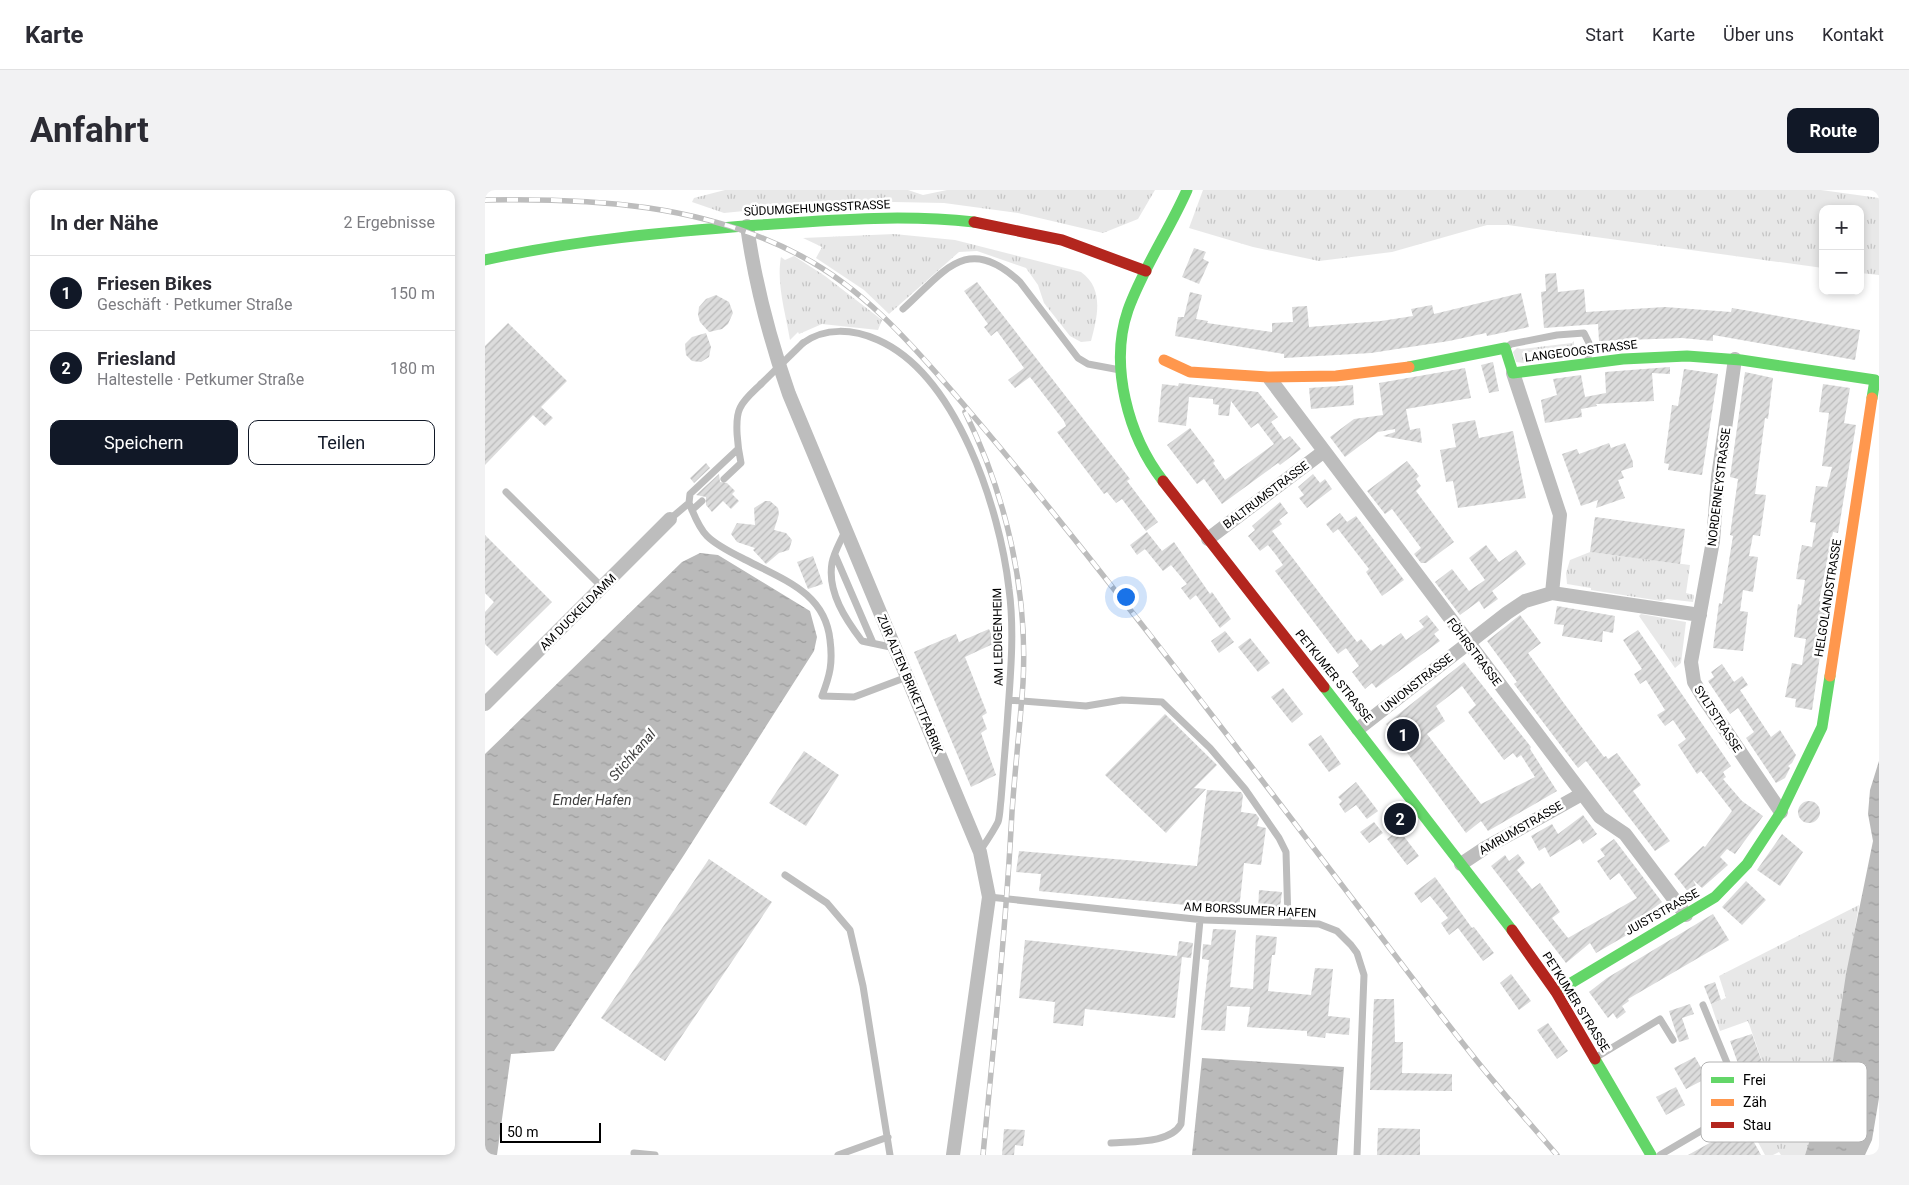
<!DOCTYPE html>
<html lang="de">
<head>
<meta charset="utf-8">
<style>
	body { margin:0; font-family:Roboto,sans-serif; background:#f2f2f3; color:#2b2b33 }
	.controls { position:absolute; right:15px; top:15px; display:grid; overflow:hidden; border-radius:10px; box-shadow:0 2px 8px #0003 }
	.controls button { width:45px; height:45px; display:grid; place-items:center; padding:0; border:0; border-bottom:1px solid #e1e1e2; background:#fff; color:#2b2b33; font:25px sans-serif }
	.scale { position:absolute; left:15px; bottom:12px; width:101px; box-sizing:border-box; padding-left:5px; border:2px solid #000; border-top:0; font-size:14px; line-height:18px; white-space:nowrap; color:#000; -webkit-text-stroke:4px #fff; paint-order:stroke }
	.you { position:absolute; left:640px; top:406px; width:18px; height:18px; margin:-12px; border:4px solid #fff; border-radius:50%; background:#1a73e8; box-shadow:0 0 0 8px #1a73e833 }
	.badge { display:grid; place-items:center; width:32px; height:32px; border-radius:50%; background:#111827; color:#fff; font-size:16px; font-weight:700 }
	.pin { position:absolute; translate:-50% -50%; border:2px solid #fff; box-shadow:0 1px 5px #0006 }
	.list { margin:0; padding:0; list-style:none }
	h2 { display:flex; justify-content:space-between; align-items:center; height:65px; margin:0; padding:0 20px; font-size:21px }
	h2 small { font-size:16px; font-weight:400; color:#7c7c81 }
	.list li { display:grid; grid-template-columns:32px 1fr auto; gap:15px; align-items:center; box-sizing:border-box; height:75px; padding:0 20px; border-top:1px solid #e1e1e2 }
	.list b { display:block; font-size:19px; white-space:nowrap }
	.list p { margin:0; font-size:16px; white-space:nowrap; color:#7c7c81 }
	.list em { font-size:16px; font-style:normal; color:#7c7c81 }
	.actions { display:flex; gap:10px; padding:15px 20px }
	.actions a { flex:1; padding:11px 0; border:1px solid #111827; border-radius:10px; text-align:center; font-size:18px; color:#111827 }
	.actions .main { background:#111827; color:#fff }
	.map { position:relative; flex:none; width:1394px; height:965px; overflow:hidden; border-radius:10px }
	header { display:flex; align-items:center; gap:30px; box-sizing:border-box; height:70px; padding:0 25px; background:#fff; border-bottom:1px solid #e1e1e2 }
	header strong { font-size:24px }
	nav { display:flex; gap:28px; margin-inline-start:auto; font-size:18px }
	.intro { display:flex; align-items:center; justify-content:space-between; box-sizing:border-box; height:120px; padding:0 30px }
	h1 { margin:0; font-size:35px }
	.button { padding:12px 22px; border-radius:10px; background:#111827; color:#fff; font-size:18px; font-weight:700 }
	main { display:flex; gap:30px; padding:0 30px }
	aside { flex:1; background:#fff; border-radius:10px; box-shadow:0 2px 8px #0003 }
	.map>svg:first-child { display:block }
	.grass { fill:url(#grass-tufts) }
	.water { fill:url(#water-ripples) }
	.building { fill:url(#building-hatch); fill-rule:evenodd }
	.lines { fill:none; stroke-linecap:round; stroke-linejoin:round }
	.lane { stroke:#bdbdbd; stroke-width:7 }
	.street { stroke:#bdbdbd; stroke-width:14 }
	.fast { stroke:#63d668; stroke-width:11 }
	.slow { stroke:#ff974d; stroke-width:11 }
	.jam { stroke:#b3261e; stroke-width:11 }
	.rail-casing { stroke:#bdbdbd; stroke-width:5.5 }
	.rail { stroke:#fff; stroke-width:4; stroke-dasharray:11; stroke-linecap:butt }
	.lane-bridge { stroke:#bdbdbd; stroke-width:7 }
	.labels { text-anchor:middle; stroke-width:5; stroke-linejoin:round; paint-order:stroke }
	.street-label { font-size:12px; fill:#000; stroke:#fff }
	.water-label { font-size:14px; font-style:italic; fill:#3e3e3e; stroke:#fff }
	.key { fill:#fff; stroke:#b2b2b2; stroke-width:1 }
	.key-label { font-size:14px; fill:#000 }
</style>
</head>
<body>
<header>
<strong>Karte</strong>
<nav><a>Start</a><a>Karte</a><a>Über uns</a><a>Kontakt</a></nav>
</header>
<div class="intro"><h1>Anfahrt</h1><a class="button">Route</a></div>
<main>
<aside>
<h2>In der Nähe<small>2 Ergebnisse</small></h2>
<ul class="list">
<li><span class="badge">1</span><div><b>Friesen Bikes</b><p>Geschäft · Petkumer Straße</p></div><em>150 m</em></li>
<li><span class="badge">2</span><div><b>Friesland</b><p>Haltestelle · Petkumer Straße</p></div><em>180 m</em></li>
</ul>
<div class="actions"><a class="main">Speichern</a><a>Teilen</a></div>
</aside>
<div class="map">
<svg width="1394" height="965" viewBox="0 0 1394 965">
	<defs>
		<pattern id="grass-tufts" width="24" height="20" patternUnits="userSpaceOnUse" patternTransform="scale(1.25)"><rect width="24" height="20" fill="#e8e8e8"/><path d="M3 7l-1-3M5 7V3M7 7l1-3M15 17l-1-3M17 17v-4M19 17l1-3" fill="none" stroke="#c5c5c5"/></pattern>
		<pattern id="water-ripples" width="26" height="14" patternUnits="userSpaceOnUse" patternTransform="scale(1.25)"><rect width="26" height="14" fill="#bababa"/><path d="M2 4q2-2 4 0t4 0M15 11q2-2 4 0t4 0" fill="none" stroke="#9e9e9e"/></pattern>
		<pattern id="building-hatch" width="6" height="6" patternUnits="userSpaceOnUse" patternTransform="scale(1.25)"><rect width="6" height="6" fill="#dcdcdc"/><path d="M-1 1l2-2M0 6l6-6M5 7l2-2" fill="none" stroke="#bbb"/></pattern>
	</defs>
	<rect width="100%" height="100%" fill="#fff"/>
	<path class="grass" d="M240 0H423L438 5 462 0H670L653 29 618 43 533 23 459 13 360 11 239 23 207 12 209 8Z
		M718 0H1336L1394 8V85L1375 83V19H1338V78L1023 35H1002L907 62 834 71 768 57 704 38Z
		M409 44 470 50 596 82C620 99 612 128 606 151L596 152 585 146 559 113 553 95 541 78 492 61 474 62 404 124 379 100 331 68 337 57 318 48Z
		M309 66 340 86 397 130 393 140 337 134 314 144 313 142 305 150C301 124 291 94 296 67L300 70Z
		M1089 151V156L1037 163 1039 173 1031 172 1028 162 1032 158 1036 159 1087 153Z
		M1105 362 1205 375 1201 403 1209 405 1208 412 1182 409 1176 411 1106 400V398L1082 394 1081 383 1085 370Z
		M1156 424 1201 432 1196 473 1190 478 1154 426Z
		M1374 715 1346 883 1320 965H1296L1294 962 1288 965H1280L1255 919 1258 913 1294 900 1290 886 1294 885 1290 873 1279 877 1263 831 1235 841 1226 814 1241 808 1234 786Z"/>
	<path class="water" d="M215 363 233 365 325 421 332 447 329 461 199 665 69 861 26 864 12 965H0V564L197 372Z
		M1394 571V908L1387 950 1380 965H1320L1346 883 1361 784 1388 651 1383 624 1385 600Z
		M717 868 859 877 852 965H707Z"/>
	<path class="building" d="M709 58 721 62 718 69 724 72 714 94 697 87Z
		M1071 83 1073 102 1099 99 1101 122 1180 117 1246 122 1247 118 1375 140 1370 170 1228 145V151L1197 148 1114 151 1113 134 1059 138 1056 102 1061 101 1060 84Z
		M492 92 645 289 642 291 673 332 661 341 637 309 631 313 622 302 619 304 572 242 581 236 579 231 545 187 530 198 523 190 539 178 512 141 506 146 499 137 503 134 479 101Z
		M705 102 717 105 711 129 723 131 722 133 787 142V133L808 132 807 117 822 116 824 137 896 131 928 126 926 119 947 115 949 124 1036 103 1044 137 1002 146 1001 143 964 151 886 163 799 168V164L690 146 693 127H699Z
		M231 105 244 112 248 123 243 134 237 139 224 142 215 132 213 125 214 117 221 109Z
		M23 133 82 191 56 217 68 228 60 236 48 225 0 275V156Z
		M221 143 226 157 224 167 216 172 207 171 201 165 200 154 207 147Z
		M1008 172 1014 201 1004 203 996 175Z
		M1185 177V184L1167 183 1169 211 1111 214 1112 216 1096 219 1097 227 1060 233 1056 210 1072 205 1068 189 1096 185 1100 207 1121 203 1120 182Z
		M980 178 986 208 921 219 925 240 935 238 937 253 898 246 910 242V239L893 242 860 267 845 247 869 229 898 225 894 193Z
		M1199 179 1233 184 1217 285 1183 280 1184 274 1179 273 1187 215 1193 216Z
		M1260 182 1288 188 1283 229 1280 228 1270 304 1281 305 1275 346 1268 345 1264 366 1273 367 1268 402 1258 400 1255 421 1263 422 1258 461 1228 458 1234 413 1237 414 1248 346 1245 345 1253 289 1245 287Z
		M694 193 773 202 793 227 786 232 799 250 805 246 816 259 795 275 793 273 737 314 719 289 712 294 682 255 705 238 730 271 728 273 740 290 789 254 773 233 766 238 746 211 744 226 733 225 734 215 728 214V209L704 207 701 236 673 232 677 194 693 196Z
		M1338 194 1365 198 1359 233 1371 235 1353 343 1348 342 1334 411 1343 412 1327 520 1310 517 1311 509 1300 507 1307 473 1317 475 1321 449 1309 447 1313 414 1316 415 1320 390 1311 389 1315 364 1317 355 1327 357 1331 333 1325 332 1331 296 1342 297 1347 277 1337 276 1344 223 1334 222Z
		M868 195 869 215 826 219 824 198Z
		M990 230 994 248 1028 241 1041 308 973 318 968 291 961 292 955 260 971 257 967 234Z
		M1124 253 1126 258 1140 253 1148 272V277L1136 281 1139 288 1133 290 1140 308 1111 318 1113 310 1096 316 1077 264 1092 259 1094 264Z
		M922 271 934 286 931 289 936 296 931 301 969 352 941 373H936L929 364 936 358 907 319 900 324 882 301Z
		M221 273 225 278 209 293 205 288Z
		M234 284 235 292 242 293 250 301 247 304 254 311 246 319 238 311 227 322 221 315V307L211 305Z
		M828 284 835 293 840 289 847 299 822 318 814 308 819 305 813 297Z
		M280 311H285L293 318 294 324 289 340 301 343 307 350 304 360 294 363 281 374 268 360 270 358 252 352 246 344 252 333 270 335 269 318Z
		M795 312 803 323 794 330 797 334 787 341 872 452 876 449 886 461 896 454 898 456 916 443 921 450 939 437 934 431 942 425 954 440 949 444 955 451 891 498 887 493 880 499 867 482 874 476 861 458 853 464 790 381 798 375 791 365 783 355 775 361 763 346 770 340 767 336Z
		M855 323 862 332 871 326 919 390 897 406 881 382 884 379 853 339 848 343 841 334Z
		M1110 327 1200 339 1195 374 1105 362Z
		M662 342 677 361 689 352 725 404 727 402 746 429 735 438 711 405 705 410 696 398 702 394 686 375 678 381 660 359 652 365 645 355Z
		M0 345 67 412 12 466 0 454V422L9 412 0 403Z
		M1001 355 1014 372 1031 360 1041 374 1007 401 1013 409 999 419 994 411 975 425 950 392 967 379 984 401 1000 390 984 368Z
		M328 366 338 394 323 399 312 372Z
		M1072 416 1130 426 1128 443 1118 441 1117 452 1077 446 1079 435 1069 434Z
		M1035 425 1056 453 1043 463 1078 512 1119 567 1121 566 1123 569 1132 563 1156 595 1148 601 1185 651 1170 661 1101 571 1093 578 1029 494 1032 492 1002 451Z
		M504 439 510 453 480 467 502 523 497 526 502 539 496 543 511 585 486 597 429 462 471 444 474 452Z
		M1153 440 1246 576 1238 582 1241 587 1238 589 1257 611 1278 626 1250 664 1242 659 1235 667 1243 675 1217 698 1208 690 1215 703 1207 707 1189 684 1218 656 1220 657 1247 621 1216 581 1212 584 1193 555 1201 549 1188 530 1180 536 1172 525 1180 520 1161 490 1155 494 1149 484 1157 479 1138 450Z
		M740 441 749 452 734 463 726 451Z
		M765 448 785 473 773 482 753 457Z
		M979 472 1046 557 1045 559 1072 601 1003 641 996 631 981 643 901 534ZM977 496 991 515 983 522 1019 570 1028 563 1032 568 1036 565 1050 587 996 614 942 544 960 531 951 516Z
		M1237 474 1249 492 1257 486 1263 495 1255 500 1286 547 1295 540 1311 565 1307 573 1303 576 1305 578 1300 588 1291 593 1261 548 1269 542 1253 518 1245 524 1223 491 1229 487 1226 482Z
		M798 498 818 524 807 533 786 507Z
		M680 524 732 575 709 598 721 599 681 643 620 585Z
		M836 545 856 574 844 582 823 554Z
		M319 561 354 585 321 636 284 613Z
		M871 592 893 621 882 629 871 615 860 623 854 614 857 611 853 607Z
		M722 600 756 602 758 605 756 622 771 624 774 628 772 636 781 638 776 675 759 673 754 720 554 701 556 684 531 682 534 661 712 676Z
		M1313 622a11 11 0 1 1 22 0a11 11 0 1 1-22 0Z
		M1098 625 1112 644 1098 654 1095 649 1065 667 1060 657 1054 661 1046 646 1067 634 1073 644Z
		M889 632 898 643 884 653 875 642Z
		M914 640 934 666 922 675 902 649Z
		M1297 644 1318 662 1295 696 1272 680Z
		M1129 649 1177 712 1150 732 1154 738 1111 763 1105 753 1081 773 1006 676 1020 665 1024 671 1033 664 1040 673 1032 680 1047 699 1055 693 1075 722 1067 728 1083 748 1152 708 1134 683 1125 690 1112 671 1120 666 1115 659Z
		M224 669 287 712 180 871 116 828Z
		M950 687 987 738 989 737 1009 763 998 771 973 738 964 745 956 733 963 728 945 706 936 713 929 703Z
		M1261 691 1281 710 1257 735 1237 717Z
		M774 700 797 702 794 724 773 722Z
		M1228 724 1244 750 1143 809 1144 811 1137 816 1141 822 1132 829 1128 823 1123 828 1104 802 1122 788Z
		M728 739 751 740 745 797 768 799 771 745 792 747 790 765H787L783 801 826 805 830 778 848 779 843 826 865 828 864 845 841 843 840 848 822 846V841L762 837 765 817 742 816 740 841 716 840 724 770 717 769 718 754 726 755Z
		M540 750 692 766 694 751 708 753 706 768 697 767 690 828 600 819 598 836 568 833 570 812 534 808Z
		M1026 784 1046 811 1034 820 1015 793Z
		M1230 792 1236 810 1226 814 1219 796Z
		M889 809H909L910 852H918L917 883 967 884V901L885 900Z
		M1205 814 1209 824 1197 828 1204 849 1194 852 1184 821Z
		M1063 833 1083 861 1072 869 1052 840Z
		M1267 844 1283 889 1261 896 1245 851Z
		M1210 867 1222 888 1201 899 1189 878Z
		M1191 897 1200 915 1181 925 1171 907Z
		M1259 934 1276 965H1203Z
		M893 938 935 939V965H892Z
		M519 939 540 940 538 956 530 955 529 965H517Z"/>
	<g class="lines">
		<path class="lane" d="M418 119C459 82 482 42 535 92L593 168 603 174 635 180
			M318 153C340 137 368 139 393 150 472 185 515 319 524 399 530 443 525 490 522 535 520 560 518 585 516 610 515 617 515 626 513 632 508 642 501 652 495 661
			M1021 158 1026 154 1072 145 1099 143 1104 153 1103 171
			M239 289 256 273C253 259 249 230 255 218 259 209 269 201 276 194
			M21 302 117 397
			M204 313C209 324 213 337 222 346 232 356 249 364 261 370 299 390 340 403 345 450 348 473 345 485 337 506L369 507 422 487
			M207 320 217 311
			M185 329 204 313 205 304 253 259
			M360 341C356 351 349 362 347 373 342 402 361 430 377 451L410 458
			M350 365 388 453
			M524 510 601 516 637 510 677 512 725 558 760 599 794 648 801 662 803 732
			M300 685 342 713 365 740 378 796 405 965
			M504 707 719 730 834 734 852 741 866 755 872 763 879 785 872 965
			M1110 868 1175 829 1188 850
			M626 953C647 951 685 954 696 934L715 730
			M149 963 170 965
			M353 965 403 947
			M1175 965 1250 921 1257 909 1218 815"/>
		<path class="street" d="M262 36C270 93 285 150 304 204L495 662 504 707 468 965
			M1250 169 1233 287 1228 351 1206 472 1209 492 1218 507 1296 622
			M1028 183 1075 325 1067 403 1215 425
			M785 189 1115 627 1140 644 1201 725
			M723 349 838 262
			M0 514 185 329
			M873 539 1022 423 1040 411 1067 403
			M976 674 1000 658 1097 604"/>
		<path class="fast" d="M0 70C90 50 181 42 274 35 346 30 417 24 489 32
			M924 177 1020 158 1028 183 1138 169 1202 166 1256 170 1390 190 1387 208
			M678 291C643 246 624 175 643 120 658 78 684 41 702 0
			M839 497 1027 740
			M1071 802 1230 707 1262 674 1296 622 1337 537 1345 486
			M1110 869 1166 965"/>
		<path class="slow" d="M679 170 705 182 783 187 851 186 924 177
			M1345 486 1387 208"/>
		<path class="jam" d="M489 32 577 50 661 81
			M678 291 839 497
			M1027 740 1071 802 1110 869"/>
		<defs>
			<path id="rail" d="M0 10C108 8 219 14 316 66 377 98 423 150 467 201 505 245 542 290 578 335 677 458 773 585 869 711 907 761 945 812 984 861 1012 897 1042 930 1072 965
				M480 222C521 305 543 400 538 493 535 536 530 579 527 622 521 736 509 851 498 965"/>
		</defs>
		<use href="#rail" class="rail-casing"/>
		<use href="#rail" class="rail"/>
		<path class="lane-bridge" d="M276 194 318 153"/>
	</g>
	<g class="labels">
		<g class="street-label">
			<text transform="translate(332 18) rotate(-3)" y="4">SÜDUMGEHUNGSSTRASSE</text>
			<text transform="translate(1096 161) rotate(-7)" y="4">LANGEOOGSTRASSE</text>
			<text transform="translate(1234 297) rotate(-83)" y="4">NORDERNEYSTRASSE</text>
			<text transform="translate(781 305) rotate(-37)" y="4">BALTRUMSTRASSE</text>
			<text transform="translate(1343 408) rotate(-81)" y="4">HELGOLANDSTRASSE</text>
			<text transform="translate(93 422) rotate(-45)" y="4">AM DUCKELDAMM</text>
			<text transform="translate(513 447) rotate(-91)" y="4">AM LEDIGENHEIM</text>
			<text transform="translate(989 462) rotate(53)" y="4">FÖHRSTRASSE</text>
			<text transform="translate(849 486) rotate(51)" y="4">PETKUMER STRASSE</text>
			<text transform="translate(932 493) rotate(-38)" y="4">UNIONSTRASSE</text>
			<text transform="translate(425 494) rotate(67)" y="4">ZUR ALTEN BRIKETTFABRIK</text>
			<text transform="translate(1233 529) rotate(57)" y="4">SYLTSTRASSE</text>
			<text transform="translate(1036 638) rotate(-30)" y="4">AMRUMSTRASSE</text>
			<text transform="translate(765 720) rotate(3)" y="4">AM BORSSUMER HAFEN</text>
			<text transform="translate(1177 722) rotate(-29)" y="4">JUISTSTRASSE</text>
			<text transform="translate(1091 812) rotate(58)" y="4">PETKUMER STRASSE</text>
		</g>
		<g class="water-label">
			<text transform="translate(147 565) rotate(-49)" y="5">Stichkanal</text>
			<text x="107" y="615">Emder Hafen</text>
		</g>
	</g>
	<rect x="1216" y="872" width="166" height="80" rx="8" class="key"/>
	<rect x="1226" y="887" width="23" height="6" fill="#63d668"/>
	<rect x="1226" y="909" width="23" height="7" fill="#ff974d"/>
	<rect x="1226" y="932" width="23" height="6" fill="#b3261e"/>
	<g class="key-label">
		<text x="1258" y="895">Frei</text>
		<text x="1258" y="917">Zäh</text>
		<text x="1258" y="940">Stau</text>
	</g>
</svg>
<div class="controls">
<button>+</button>
<button>−</button>
</div>
<div class="scale">50 m</div>
<div class="you"></div>
<div class="pin badge" style="left:918px;top:545px">1</div>
<div class="pin badge" style="left:915px;top:629px">2</div>
</div>
</main>
</body>
</html>
